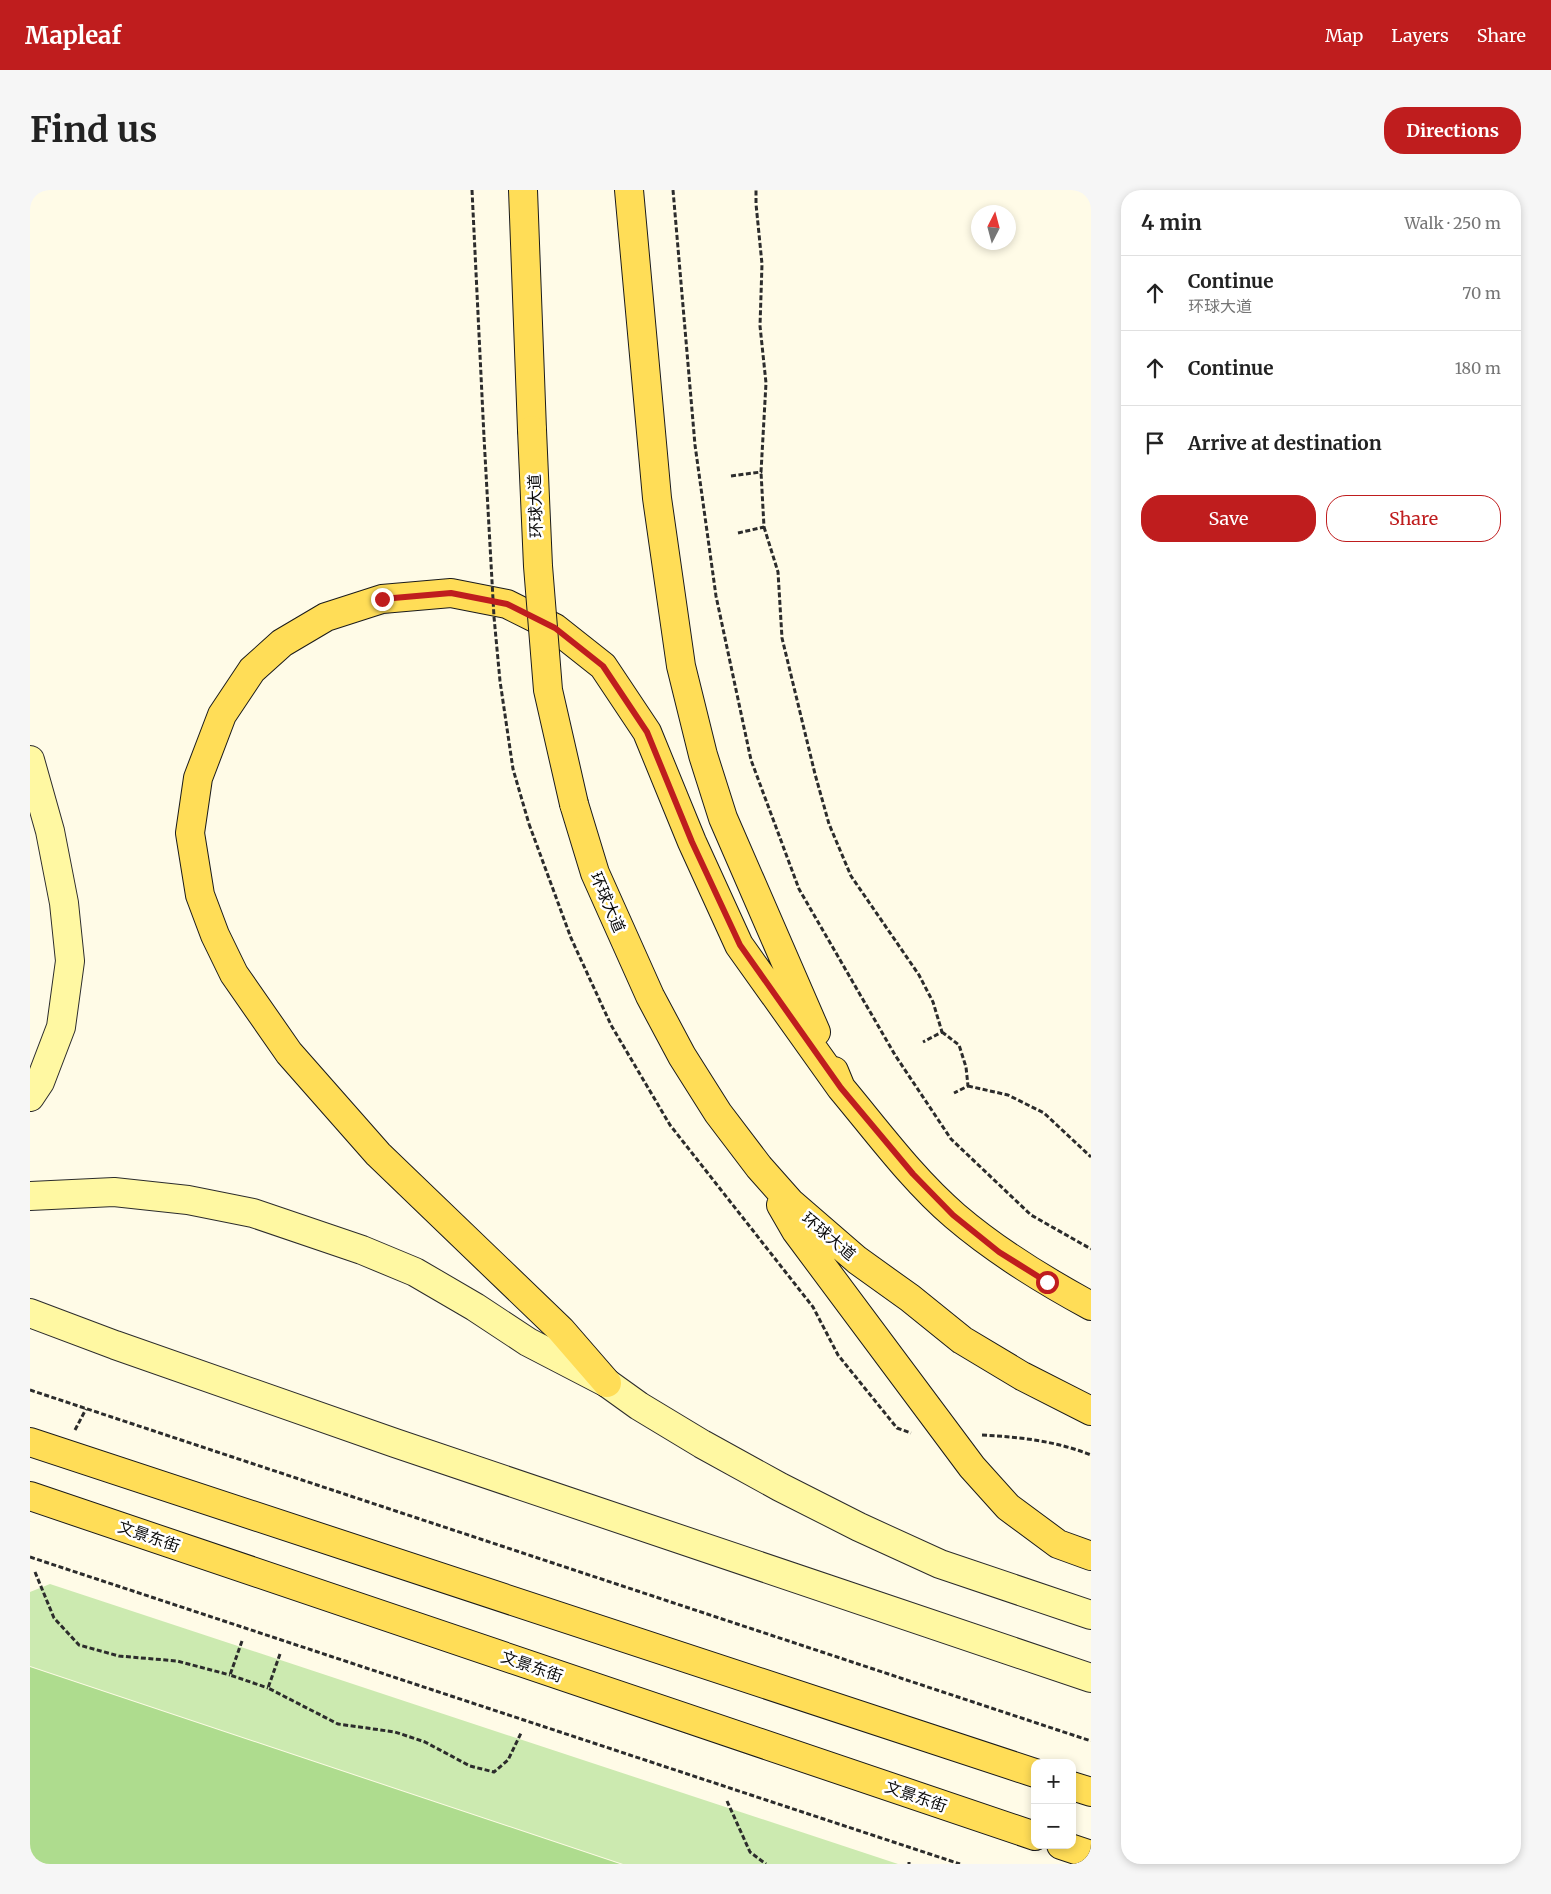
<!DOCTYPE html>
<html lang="en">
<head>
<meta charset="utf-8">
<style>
	body { margin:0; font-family:Merriweather,"Noto Sans SC",serif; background:#f6f6f6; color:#222 }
	.controls { position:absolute; right:15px; bottom:15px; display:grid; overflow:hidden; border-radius:10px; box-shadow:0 2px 8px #0003 }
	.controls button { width:45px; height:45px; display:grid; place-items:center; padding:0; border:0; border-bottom:1px solid #e0e0e0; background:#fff; color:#222; font:25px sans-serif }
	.compass { position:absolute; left:941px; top:15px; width:45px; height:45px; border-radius:50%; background:#fff; box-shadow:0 2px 8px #0003; rotate:6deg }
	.stop { position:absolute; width:15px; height:15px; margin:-11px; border:4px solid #bf1d1e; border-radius:50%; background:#fff }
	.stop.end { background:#bf1d1e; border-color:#fff; box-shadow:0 1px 5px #0008 }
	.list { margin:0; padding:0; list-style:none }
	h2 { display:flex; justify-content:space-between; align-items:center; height:65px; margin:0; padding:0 20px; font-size:21px }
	h2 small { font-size:16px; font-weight:400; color:#767676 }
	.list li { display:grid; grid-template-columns:32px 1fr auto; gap:15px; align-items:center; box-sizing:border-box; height:75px; padding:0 20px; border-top:1px solid #e0e0e0 }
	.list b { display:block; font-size:19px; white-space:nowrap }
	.list p { margin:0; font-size:16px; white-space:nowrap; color:#767676 }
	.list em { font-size:16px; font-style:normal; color:#767676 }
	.actions { display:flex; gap:10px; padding:15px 20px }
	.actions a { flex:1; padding:11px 0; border:1px solid #bf1d1e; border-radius:20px; text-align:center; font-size:18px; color:#bf1d1e }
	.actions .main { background:#bf1d1e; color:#fff }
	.icon { flex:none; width:28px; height:28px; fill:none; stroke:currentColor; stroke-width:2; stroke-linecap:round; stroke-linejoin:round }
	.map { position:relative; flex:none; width:1061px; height:1674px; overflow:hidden; border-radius:20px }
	header { display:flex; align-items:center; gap:30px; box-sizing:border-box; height:70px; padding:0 25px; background:#bf1d1e; color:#fff }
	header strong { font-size:24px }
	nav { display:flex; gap:28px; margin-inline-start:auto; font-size:18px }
	.intro { display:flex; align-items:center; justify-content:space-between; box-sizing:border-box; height:120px; padding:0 30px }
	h1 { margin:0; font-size:35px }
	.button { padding:12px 22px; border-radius:20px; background:#bf1d1e; color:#fff; font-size:18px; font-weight:700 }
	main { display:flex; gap:30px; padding:0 30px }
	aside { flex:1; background:#fff; border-radius:20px; box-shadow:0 2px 8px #0003 }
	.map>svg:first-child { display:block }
	.green { fill:#cceab0 }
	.forest { fill:#aedc8e }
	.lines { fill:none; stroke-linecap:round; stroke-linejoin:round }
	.secondary-casing { stroke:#2c2c2c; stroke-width:30 }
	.primary-casing { stroke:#1b1b1b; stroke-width:30 }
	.path { stroke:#2c2c2c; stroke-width:3; stroke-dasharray:5 2.5; stroke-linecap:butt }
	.secondary { stroke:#fff8a2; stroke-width:28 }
	.primary { stroke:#ffdd57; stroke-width:28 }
	.primary-bridge-casing { stroke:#1b1b1b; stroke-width:30; stroke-linecap:butt }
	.path-bridge { stroke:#2c2c2c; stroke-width:3; stroke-dasharray:5 2.5; stroke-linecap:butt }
	.primary-bridge { stroke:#ffdd57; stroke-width:28 }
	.route { stroke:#bf1d1e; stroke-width:6 }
	.labels { text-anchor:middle; stroke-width:5; stroke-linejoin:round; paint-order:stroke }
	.street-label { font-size:16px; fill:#0a0a0a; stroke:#fff }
</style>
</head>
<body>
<header>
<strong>Mapleaf</strong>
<nav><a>Map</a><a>Layers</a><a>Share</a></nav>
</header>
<div class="intro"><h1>Find us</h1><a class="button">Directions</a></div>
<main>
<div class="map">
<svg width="1061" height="1674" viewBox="0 0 1061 1674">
	<rect width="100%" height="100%" fill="#fffbe7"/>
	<path class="green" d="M20 1394 868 1674H593L0 1476V1402Z"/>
	<path class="forest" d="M0 1477 590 1674H0Z"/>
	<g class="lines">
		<defs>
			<path id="secondary" d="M0 570 20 641 34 713 40 771 31 837 10 892 0 907
				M0 1006 84 1002 158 1010 223 1023 332 1060 385 1082 445 1117 498 1152 577 1193 609 1216 672 1254 750 1297 829 1337 910 1374 1061 1425
				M0 1123 85 1155 365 1253 1061 1488"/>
			<path id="primary" d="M493 0 502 240
				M599 0 627 308 651 476 673 565 693 628 786 842
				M544 614 565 683 620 806 652 866 688 923 729 977 760 1012 827 1070 880 1108 932 1150 992 1186 1061 1221
				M804 881 811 898C847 941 882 989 925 1026 967 1062 1013 1090 1061 1116
				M751 1015 766 1041 942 1277 978 1317 1028 1354 1061 1366
				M577 1193 531 1140 348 964 259 863 204 784 185 745 170 705 160 643 168 588 192 525 222 480 252 453 296 427 352 409 421 403 477 414 525 438 573 476 617 542 662 652 709 755 811 898
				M0 1252 1005 1583
				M0 1306 1005 1646
				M1042 1596 1061 1602
				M1031 1655 1061 1665"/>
		</defs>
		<use href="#secondary" class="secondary-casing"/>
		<use href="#primary" class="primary-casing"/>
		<path class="path" d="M442 0 454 247
			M643 0 665 255 686 406 721 570 769 699 865 865 921 949 1001 1025 1061 1059
			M701 286 731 282 736 193 730 136 732 74 726 14V0
			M734 337 748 382 752 448 785 584 799 634 821 686 889 785 903 812 912 842 893 852
			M708 343 734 337 731 282
			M499 634 541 748 581 835 640 935 783 1117 808 1165 867 1238 881 1243
			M912 842 929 855 936 877 938 896 924 903
			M938 896 978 905 1014 923 1061 967
			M0 1200 1061 1551
			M45 1240 56 1219
			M952 1245C990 1247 1026 1251 1061 1265
			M0 1367 930 1674
			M5 1382 24 1428 49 1455 89 1466 147 1471 200 1485
			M212 1451 200 1485 238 1498
			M250 1464 238 1498 308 1534 365 1542 395 1552 440 1576 464 1582 478 1570 491 1543
			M697 1611 720 1662 736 1674
			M879 1674V1672"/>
		<use href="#secondary" class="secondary"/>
		<use href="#primary" class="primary"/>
		<defs>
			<path id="primary-bridge" d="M502 240 508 376 518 500 544 614"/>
		</defs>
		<use href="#primary-bridge" class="primary-bridge-casing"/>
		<path class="path-bridge" d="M454 247 464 427 470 491 483 579 499 634"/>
		<use href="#primary-bridge" class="primary-bridge"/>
	</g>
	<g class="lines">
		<path class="route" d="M352 409 421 403 477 414 525 438 573 476 617 542 662 652 710 755 811 898 883 984 923 1025 969 1062 1017 1092"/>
	</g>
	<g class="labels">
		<g class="street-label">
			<text transform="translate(505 316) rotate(-92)" y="6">环球大道</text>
			<text transform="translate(578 712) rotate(67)" y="6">环球大道</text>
			<text transform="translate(799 1046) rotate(40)" y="6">环球大道</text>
			<text transform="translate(119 1346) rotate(19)" y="6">文景东街</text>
			<text transform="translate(502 1476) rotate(19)" y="6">文景东街</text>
			<text transform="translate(886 1606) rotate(19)" y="6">文景东街</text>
		</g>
	</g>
</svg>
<div class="controls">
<button>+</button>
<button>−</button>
</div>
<svg class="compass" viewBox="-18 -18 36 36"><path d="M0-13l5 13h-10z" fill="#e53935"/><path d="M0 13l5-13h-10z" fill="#767676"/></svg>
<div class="stop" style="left:1017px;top:1092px"></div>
<div class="stop end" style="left:352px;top:409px"></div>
</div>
<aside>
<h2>4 min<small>Walk · 250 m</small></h2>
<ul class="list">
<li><svg class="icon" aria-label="ahead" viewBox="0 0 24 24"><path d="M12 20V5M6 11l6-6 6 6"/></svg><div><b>Continue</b><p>环球大道</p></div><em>70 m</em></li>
<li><svg class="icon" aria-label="ahead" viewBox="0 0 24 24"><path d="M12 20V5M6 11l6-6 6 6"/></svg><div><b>Continue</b></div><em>180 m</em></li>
<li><svg class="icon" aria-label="arrive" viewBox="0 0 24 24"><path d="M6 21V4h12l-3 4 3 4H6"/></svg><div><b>Arrive at destination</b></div></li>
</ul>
<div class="actions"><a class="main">Save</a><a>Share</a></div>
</aside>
</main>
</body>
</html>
